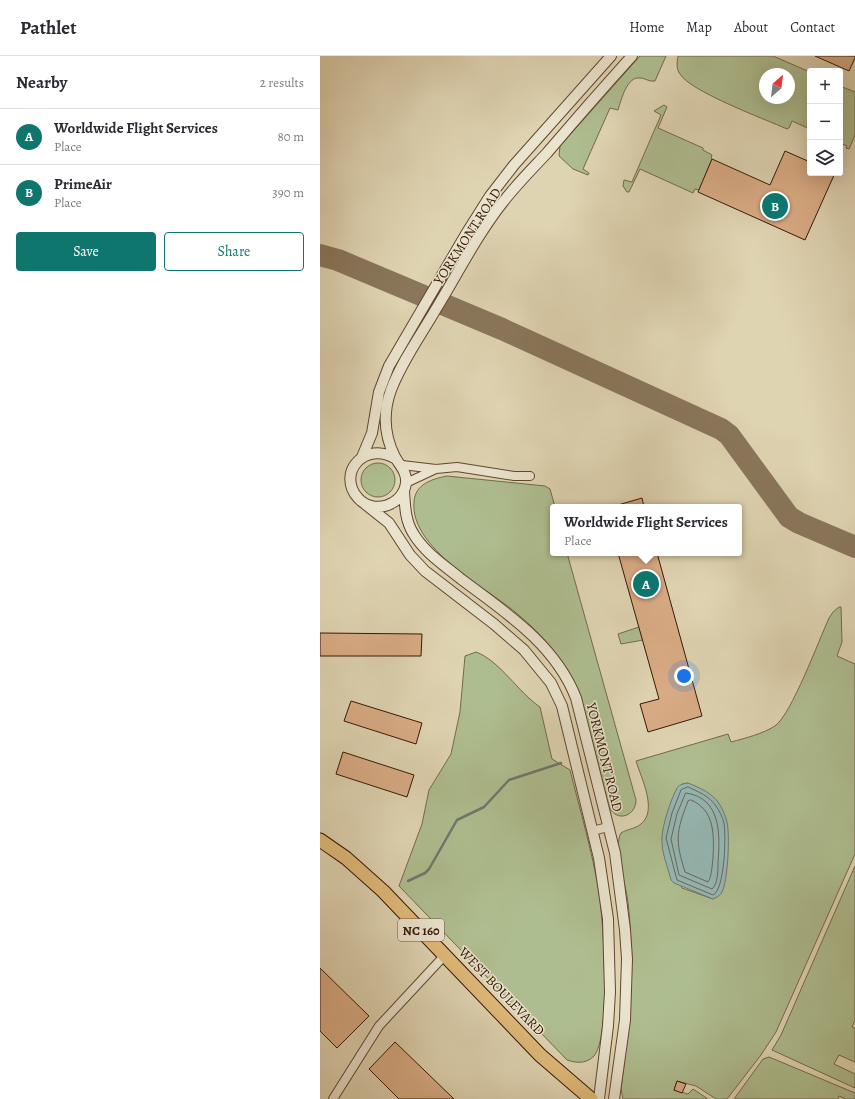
<!DOCTYPE html>
<html lang="en">
<head>
<meta charset="utf-8">
<style>
	body { margin:0; font-family:Alegreya,serif; background:#f7f7f7; color:#2b2b33 }
	.controls { position:absolute; right:12px; top:12px; display:grid; overflow:hidden; border-radius:4px; box-shadow:0 4px 16px #0002 }
	.controls button { width:36px; height:36px; display:grid; place-items:center; padding:0; border:0; border-bottom:1px solid #e1e1e2; background:#fff; color:#2b2b33; font:20px sans-serif }
	.compass { position:absolute; left:439px; top:12px; width:36px; height:36px; border-radius:50%; background:#fff; box-shadow:0 4px 16px #0002; rotate:28deg }
	.you { position:absolute; left:364px; top:620px; width:14px; height:14px; margin:-10px; border:3px solid #fff; border-radius:50%; background:#1a73e8; box-shadow:0 0 0 6px #1a73e833 }
	.badge { display:grid; place-items:center; width:26px; height:26px; border-radius:50%; background:#0f766e; color:#fff; font-size:13px; font-weight:700 }
	.pin { position:absolute; translate:-50% -50%; border:2px solid #fff; box-shadow:0 1px 4px #0006 }
	.popup { position:absolute; left:230px; top:448px; width:192px; height:52px; box-sizing:border-box; display:grid; place-content:center; border-radius:4px; background:#fff; filter:drop-shadow(0 1px 3px #0005); font-size:13px; white-space:nowrap; color:#7c7c81 }
	.popup b { font-size:15px; color:#2b2b33 }
	.popup::after { content:''; position:absolute; left:50%; top:100%; margin-left:-8px; border:8px solid transparent; border-top-color:#fff }
	.list { margin:0; padding:0; list-style:none }
	h2 { display:flex; justify-content:space-between; align-items:center; height:52px; margin:0; padding:0 16px; font-size:17px }
	h2 small { font-size:13px; font-weight:400; color:#7c7c81 }
	.list li { display:grid; grid-template-columns:26px 1fr auto; gap:12px; align-items:center; box-sizing:border-box; height:56px; padding:0 16px; border-top:1px solid #e1e1e2 }
	.list b { display:block; font-size:15px; white-space:nowrap }
	.list p { margin:0; font-size:13px; white-space:nowrap; color:#7c7c81 }
	.list em { font-size:13px; font-style:normal; color:#7c7c81 }
	.actions { display:flex; gap:8px; padding:12px 16px }
	.actions a { flex:1; padding:9px 0; border:1px solid #0f766e; border-radius:4px; text-align:center; font-size:14px; color:#0f766e }
	.actions .main { background:#0f766e; color:#fff }
	.icon { flex:none; width:22px; height:22px; fill:none; stroke:currentColor; stroke-width:2; stroke-linecap:round; stroke-linejoin:round }
	.map { position:relative; flex:none; width:535px; height:1043px; overflow:hidden }
	header { display:flex; align-items:center; gap:24px; box-sizing:border-box; height:56px; padding:0 20px; background:#fff; border-bottom:1px solid #e1e1e2 }
	header strong { font-size:19px }
	nav { display:flex; gap:22px; margin-inline-start:auto; font-size:14px }
	main { display:flex }
	aside { flex:1; background:#fff }
	.map>svg:first-child { display:block }
	.green { fill:#aebd8f; stroke:#726a4a; fill-rule:evenodd }
	.water { fill:#95b7b3; stroke:#6f776d }
	.lines { fill:none; stroke-linecap:round; stroke-linejoin:round }
	.shore { stroke:#66675c; stroke-width:1 }
	.stream { stroke:#6f776d; stroke-width:2.5 }
	.taxiway { stroke:#8a765b; stroke-width:22 }
	.building { fill:#d9ac85; stroke:#361704 }
	.minor-casing { stroke:#604630; stroke-width:10 }
	.tertiary-casing { stroke:#604630; stroke-width:12 }
	.primary-casing { stroke:#361704; stroke-width:15 }
	.minor { stroke:#eae3cd; stroke-width:8 }
	.tertiary { stroke:#eae3cd; stroke-width:10 }
	.primary { stroke:#e0ba79; stroke-width:13 }
	.labels { text-anchor:middle; stroke-width:3; stroke-linejoin:round; paint-order:stroke }
	.shield { fill:#eae3cd; stroke:#6c5440; stroke-width:1 }
	.shield-label { font-size:13px; font-weight:bold; fill:#361704 }
	.street-label { font-size:14px; fill:#361704; stroke:#eae3cd }
</style>
</head>
<body>
<header>
<strong>Pathlet</strong>
<nav><a>Home</a><a>Map</a><a>About</a><a>Contact</a></nav>
</header>
<main>
<aside>
<h2>Nearby<small>2 results</small></h2>
<ul class="list">
<li><span class="badge">A</span><div><b>Worldwide Flight Services</b><p>Place</p></div><em>80 m</em></li>
<li><span class="badge">B</span><div><b>PrimeAir</b><p>Place</p></div><em>390 m</em></li>
</ul>
<div class="actions"><a class="main">Save</a><a>Share</a></div>
</aside>
<div class="map">
<svg width="535" height="1043" viewBox="0 0 535 1043">
	<rect width="100%" height="100%" fill="#dfd4b2"/>
	<filter id="stains"><feTurbulence type="fractalNoise" baseFrequency=".005" numOctaves="4"/><feColorMatrix values="0 0 0 0 .2 0 0 0 0 .09 0 0 0 0 .02 0 0 0 .5 -.17"/></filter>
	<radialGradient id="worn" r=".72"><stop offset=".6" stop-color="#630" stop-opacity="0"/><stop offset="1" stop-color="#630" stop-opacity=".3"/></radialGradient>
	<path class="green" d="M320 0H346L335 25C329 26 325 22 320 22 307 20 301 44 298 54L290 52 263 113 269 117 268 119 253 113 239 100 240 90Z
		M358 0H453L490 16V73L472 65 469 72 467 73C445 63 371 36 360 18 356 13 357 6 358 0ZM445 18H469V42H445Z
		M520 30 535 36V79L529 93 526 92 527 90 520 87Z
		M344 49 347 51 338 72 383 92V94L392 99 391 102 392 103 379 134 375 133 373 137 320 113 309 136H307L303 130 304 124 312 126 341 59 334 55Z
		M41 424a17 17 0 1 1 34 0a17 17 0 1 1-34 0Z
		M127 420 225 430 230 433 235 451H233V497H247L316 744C316 760 297 767 289 751 276 702 267 652 242 607 231 588 212 570 195 556 164 530 90 492 94 446 95 428 112 423 127 420Z
		M519 551H521L522 586 517 600 535 608V798L456 976 441 999 407 1043H396L376 1030 357 1025 354 1034 368 1038 373 1033 388 1043H303L301 1033C309 971 315 909 308 846 306 830 293 789 301 777 307 773 315 773 321 768 338 754 321 722 316 705L408 678 411 686C426 682 442 678 455 670 471 659 499 584 509 562L513 556ZM368 727 393 843 362 832 342 782 348 756 358 732 362 728Z
		M319 571 323 584 301 588 298 578Z
		M156 596C180 605 198 636 220 651L232 703 250 714C260 754 272 795 279 836 283 863 292 983 273 1001 265 1008 256 1007 247 1004L79 830 102 768 109 734 131 698 140 656 145 600Z
		M535 810V964L532 971 535 972V1006L519 999 514 1008 535 1018V1032L452 994 461 979Z
		M449 1001 535 1037V1043H526L519 1040 518 1043H414L443 1003Z"/>
	<path class="water" d="M368 727C380 732 393 737 400 749 403 754 406 761 407 766 410 779 408 824 402 836 400 840 397 841 393 843L354 827 351 824C348 811 341 796 342 782 342 770 351 743 357 732 360 728 363 728 368 727Z"/>
	<g class="lines">
		<path class="shore" d="M368 731C379 736 389 740 396 750 399 754 403 762 404 767 406 780 405 833 393 839L357 824 346 782 352 757 361 734Z
			M366 737C402 742 400 780 398 807 398 814 398 828 392 833L359 819 351 783 357 758Z
			M371 744C395 754 394 779 393 802 392 809 392 820 388 826L365 816C355 784 356 776 368 745Z"/>
		<path class="stream" d="M88 825 105 817 109 813 137 764 164 751 189 724 241 707"/>
		<path class="taxiway" d="M0 199 18 204 182 273 401 373 409 379 469 461 479 467 535 491"/>
	</g>
	<path class="building" d="M495 0H535V2L529 15Z
		M465 95 490 106V117H515L485 184 378 136 392 103 450 129Z
		M322 442 324 451H298V449Z
		M298 497H337L382 660 328 676 320 648 339 643Z
		M0 577 102 578 101 600H0Z
		M31 645 102 667 96 688 24 665Z
		M23 696 94 719 87 741 16 718Z
		M0 912 49 960 17 992 0 975Z
		M75 986 134 1043H79L49 1013Z
		M357 1025 366 1028 362 1037 354 1034Z"/>
	<g class="lines">
		<defs>
			<path id="minor" d="M82 409 116 413 137 411 194 420H210
				M86 427 116 413
				M272 775 288 771
				M13 1043 59 970 125 899"/>
			<path id="tertiary" d="M42 401 52 377 59 336 69 310 146 178 170 140 194 109 291 0
				M76 403C45 384 16 417 38 442 53 459 83 450 86 427 87 416 80 410 75 401 64 379 63 356 71 334 82 305 101 279 116 253 138 217 157 179 183 146 196 129 212 113 227 97 255 64 283 32 312 0
				M84 435C85 449 85 464 93 477 104 496 124 509 141 523 185 556 235 588 256 642L295 797 305 874 307 903 305 964 294 1043
				M45 448 69 467 90 499 105 515 174 568 204 594 231 627 242 650 279 802 288 863 290 936 288 970 279 1043"/>
			<path id="primary" d="M0 784 26 802 63 835 220 999 271 1043"/>
		</defs>
		<use href="#minor" class="minor-casing"/>
		<use href="#tertiary" class="tertiary-casing"/>
		<use href="#primary" class="primary-casing"/>
		<use href="#minor" class="minor"/>
		<use href="#tertiary" class="tertiary"/>
		<use href="#primary" class="primary"/>
	</g>
	<g class="labels">
		<rect class="shield" x="78" y="863" width="46" height="22" rx="3"/>
		<g class="shield-label">
			<text x="101" y="879">NC 160</text>
		</g>
		<g class="street-label">
			<text transform="translate(147 180) rotate(-57)" y="5">YORKMONT ROAD</text>
			<text transform="translate(285 701) rotate(76)" y="5">YORKMONT ROAD</text>
			<text transform="translate(182 935) rotate(46)" y="5">WEST BOULEVARD</text>
		</g>
	</g>
	<rect width="100%" height="100%" filter="url(#stains)"/>
	<rect width="100%" height="100%" fill="url(#worn)"/>
</svg>
<div class="controls">
<button>+</button>
<button>−</button>
<button><svg class="icon" aria-label="layers" viewBox="0 0 24 24"><path d="M12 4l9 5-9 5-9-5zM3 14l9 5 9-5"/></svg></button>
</div>
<svg class="compass" viewBox="-18 -18 36 36"><path d="M0-13l5 13h-10z" fill="#e53935"/><path d="M0 13l5-13h-10z" fill="#7c7c81"/></svg>
<div class="you"></div>
<div class="pin badge" style="left:326px;top:528px">A</div>
<div class="popup"><b>Worldwide Flight Services</b>Place</div>
<div class="pin badge" style="left:455px;top:150px">B</div>
</div>
</main>
</body>
</html>
